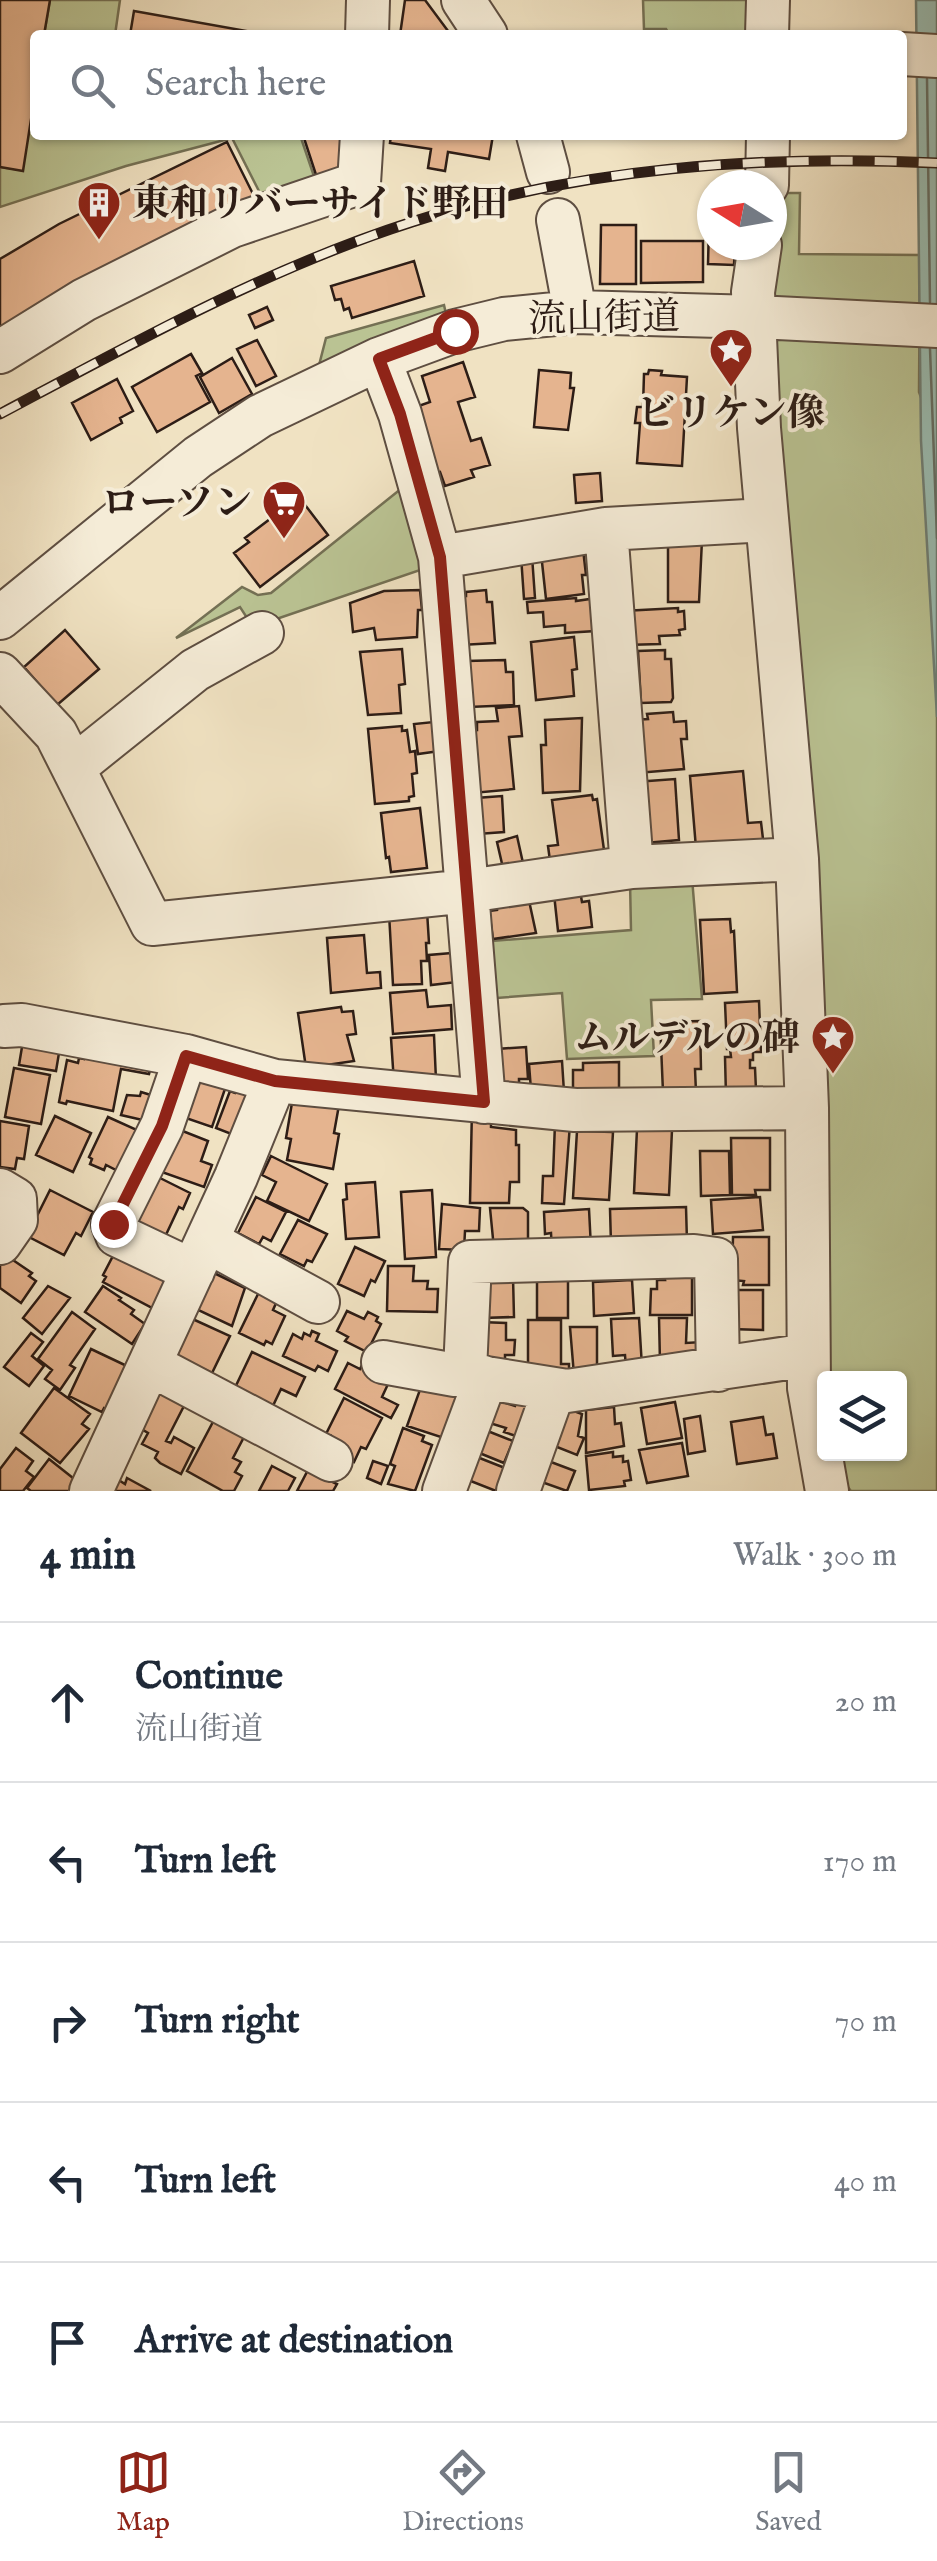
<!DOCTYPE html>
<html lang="en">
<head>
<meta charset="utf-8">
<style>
	body { margin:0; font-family:"IM FELL English","Noto Serif JP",serif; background:#f2f2f3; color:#1f2937 }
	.controls { position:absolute; right:30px; bottom:30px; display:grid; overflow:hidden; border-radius:10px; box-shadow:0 2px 8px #0004 }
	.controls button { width:90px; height:90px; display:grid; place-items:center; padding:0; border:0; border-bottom:2px solid #e0e1e3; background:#fff; color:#1f2937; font:50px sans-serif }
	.compass { position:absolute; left:697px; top:170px; width:90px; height:90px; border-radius:50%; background:#fff; box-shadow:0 2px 8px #0004; rotate:281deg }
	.stop { position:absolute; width:30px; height:30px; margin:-22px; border:8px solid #8f2418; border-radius:50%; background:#fff }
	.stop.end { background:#8f2418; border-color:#fff; box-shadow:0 2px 10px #0008 }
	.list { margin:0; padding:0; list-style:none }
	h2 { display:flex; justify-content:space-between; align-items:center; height:130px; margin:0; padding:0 40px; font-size:42px }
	h2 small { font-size:32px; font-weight:400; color:#747a83 }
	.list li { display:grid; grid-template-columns:65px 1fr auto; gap:30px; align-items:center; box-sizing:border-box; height:160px; padding:0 40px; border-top:2px solid #e0e1e3 }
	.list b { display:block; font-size:38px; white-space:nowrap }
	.list p { margin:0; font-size:32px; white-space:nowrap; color:#747a83 }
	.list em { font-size:32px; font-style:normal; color:#747a83 }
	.icon { flex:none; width:55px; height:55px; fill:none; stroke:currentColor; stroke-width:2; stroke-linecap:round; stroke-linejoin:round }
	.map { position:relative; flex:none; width:937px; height:1491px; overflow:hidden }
	.search { position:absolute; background:#fff; box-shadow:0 2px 8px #0004; left:30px; right:30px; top:30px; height:110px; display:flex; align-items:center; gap:25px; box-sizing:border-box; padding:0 35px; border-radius:10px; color:#747a83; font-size:38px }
	.sheet { height:930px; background:#fff }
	nav { display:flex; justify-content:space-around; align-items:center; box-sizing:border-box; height:140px; border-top:2px solid #e0e1e3; background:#fff; font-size:28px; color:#747a83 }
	nav a { display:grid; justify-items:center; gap:5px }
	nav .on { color:#8f2418 }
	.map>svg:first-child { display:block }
	.green { fill:#bac393; stroke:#747054; stroke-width:2.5 }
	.water { fill:#9abeb4; stroke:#6e7e75; stroke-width:2.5 }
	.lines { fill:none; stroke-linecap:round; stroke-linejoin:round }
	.shore { stroke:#646e65; stroke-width:2.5 }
	.building { fill:#e5b48f; stroke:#2d1d16; stroke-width:2.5 }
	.minor-casing { stroke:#5e4e41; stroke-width:46 }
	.minor { stroke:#f5ecd7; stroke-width:42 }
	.rail-casing { stroke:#2d1d16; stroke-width:11 }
	.rail { stroke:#f5ecd7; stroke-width:8; stroke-dasharray:22; stroke-linecap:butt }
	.route { stroke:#8f2418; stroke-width:12 }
	.labels { text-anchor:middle; stroke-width:8; stroke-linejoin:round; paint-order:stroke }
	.poi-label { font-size:38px; font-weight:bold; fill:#2d1d16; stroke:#f5ecd7; text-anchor:end }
	.street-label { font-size:38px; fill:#2d1d16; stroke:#f5ecd7 }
</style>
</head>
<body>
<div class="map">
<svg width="937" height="1491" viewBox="0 0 937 1491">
	<rect width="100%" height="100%" fill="#f0e2c2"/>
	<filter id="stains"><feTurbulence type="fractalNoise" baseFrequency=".002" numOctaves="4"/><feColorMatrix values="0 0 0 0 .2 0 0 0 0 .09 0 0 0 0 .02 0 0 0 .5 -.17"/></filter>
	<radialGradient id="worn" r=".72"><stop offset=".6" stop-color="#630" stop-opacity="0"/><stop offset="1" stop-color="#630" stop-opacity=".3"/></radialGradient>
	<path class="green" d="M50 0H120L115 35H44Z
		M643 0H758V35L669 34 666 29H644Z
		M35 94V135H300L318 188 265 203 232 138 126 166 0 207V167L22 170Z
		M777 193H800L799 254 920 255 919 392 937 440V1491H851L843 1481 837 1454H900V1379H824L763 276 775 220Z
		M444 305 446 314 317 373 326 338Z
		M412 480 432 566 253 627 240 607 176 638 242 587 258 595 271 593Z
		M692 878 702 999 651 1000 654 1056 567 1059 562 993 483 999 479 942 631 930 630 881Z"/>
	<path class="water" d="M916 0H937V717L921 441Z"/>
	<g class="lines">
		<path class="shore" d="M927 79 930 302
			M930 349 937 538"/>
	</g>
	<path class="building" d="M0 0H50L44 35H35V94L23 171 0 167Z
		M405 0H425L451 35H400Z
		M134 11 263 34V35H130Z
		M303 135 344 136 348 160 319 184Z
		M391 135H493L489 159 448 152 445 171 428 168 431 149 390 143Z
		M227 142 255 198 0 333V259L59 224Z
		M601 225H636V284H600Z
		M709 226H712V245H735L734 265 708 264Z
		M641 241H703V282L641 283Z
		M414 261 424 296 352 318 349 308 344 310 341 299 335 300 331 286Z
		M267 307 273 320 255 328 249 315Z
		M257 340 276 376 256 386 237 349Z
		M191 354 202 373 196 376 210 402 157 432 132 387Z
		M232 358 252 394 219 413 200 377Z
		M463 362 475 397 458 402 471 441 481 438 490 465 471 470 474 477 445 486 440 472 435 473 413 408 430 402 422 376Z
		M539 370 571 373 570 388H574L568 430 534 427Z
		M649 370 662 371 661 375 687 377 682 466 637 463 640 423H635L637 407H643L644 374H648Z
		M117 379 133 411 120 418 122 423 91 440 72 403Z
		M600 473 602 501 576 503 574 475Z
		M299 497 328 535 260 587 234 553 249 542 245 538Z
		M702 540 699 602H668V541Z
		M583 549 586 575H582L584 594 546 599 541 553Z
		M521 556H532L535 598 524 599Z
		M420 590 422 610H418L417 637 376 640 374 628 353 632 350 603 384 591Z
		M486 590 487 602H492L495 643 461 645 458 596H466V592Z
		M576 598V601L590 599 595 631 565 633V625L544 627 543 612 528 613 527 602Z
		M678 608V612L684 611 685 629 679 630 680 635 659 636 660 644 625 645 623 611Z
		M65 630 99 669 57 705 24 667Z
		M574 637 577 669 572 670 574 696 536 700 531 642Z
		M402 649 405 684 399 685 401 713 368 715 360 652Z
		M665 650V659H671L673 698 671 702 641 703 638 651Z
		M505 660 506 672H513L514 705 469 707 467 661Z
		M519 706 522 736 509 737 514 789 473 793 467 731 477 730V722L498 721 496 708Z
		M673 712 674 722 686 721 687 739H681L684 769 637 773 633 720 648 719 647 714Z
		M582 718 580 791 543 793 541 745H546L545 720Z
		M443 721 447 750 418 754 414 724Z
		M402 726V731L407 730 410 752 415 751 417 773 412 774 414 796 409 797V801L375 804 368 729Z
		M743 771 748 823 761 822 763 839 696 848 690 776Z
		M675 779 679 840 645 843 635 782Z
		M592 795 593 800 597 799 604 850 551 868 548 846 558 845 552 800Z
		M502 796 504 832 478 834 476 798Z
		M420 808 427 868 391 872 389 857 386 858 381 813Z
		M517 836 523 863 503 868 497 842Z
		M580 891 582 902 589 901 592 927 558 931 554 894Z
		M528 896 536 933 493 939 489 911 497 910 496 901Z
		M427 911 429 943H426L427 961H421L422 984 393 985 389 913Z
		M730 919 731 932 734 931 737 992 704 994 700 920Z
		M364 935 367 973 380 972 381 988 331 993 327 938Z
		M463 952 466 981 431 985 429 955Z
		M426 990 428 1007 451 1005 452 1029 393 1034 390 993Z
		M759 1001 761 1052H753V1060H750V1068H755L756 1090 726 1096 725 1057H731L730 1049H727L725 1003Z
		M341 1007 342 1012 353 1011 356 1034 347 1035 354 1061 306 1068 298 1013Z
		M700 1021 701 1069H695L696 1092H663L660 1022Z
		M434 1035 436 1080 394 1083 391 1038Z
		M23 1041 60 1047 56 1071 19 1065Z
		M526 1047 528 1079H519V1092L500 1093 497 1049Z
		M85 1053 153 1059 149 1074 121 1069 113 1111 67 1101 66 1104 59 1102 67 1060 78 1063 79 1058 84 1059Z
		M562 1061 564 1092 531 1090 529 1064Z
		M619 1062V1098L573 1099V1070H583V1063Z
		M14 1068 50 1075 41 1124 5 1117Z
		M194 1075 226 1086 212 1127 180 1116Z
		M237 1089 255 1096 239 1137 216 1128 230 1091 235 1093Z
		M141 1092 154 1096 151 1122 121 1115 127 1095 140 1096Z
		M293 1097 339 1105 334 1133 339 1134 333 1169 287 1160 291 1139 286 1138Z
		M472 1108 491 1121V1127L516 1130V1145H519V1182H510L509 1203H470Z
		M55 1116 91 1133 73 1172 36 1155Z
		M108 1117 137 1130 118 1171 106 1165 104 1170 90 1164 92 1159 89 1157Z
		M0 1121 29 1126 24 1159 17 1158 15 1169 0 1167Z
		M555 1123 570 1124 564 1204 542 1203 543 1176H553Z
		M175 1128 208 1141 201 1161 212 1165 204 1187 159 1171Z
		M637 1129 672 1130 669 1195 634 1193Z
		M577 1131 613 1132 609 1200 573 1198Z
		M731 1138H770V1190H755L756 1195H732Z
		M700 1151H729L730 1195 701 1196Z
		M271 1156 327 1184 309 1221 267 1201 276 1182 262 1175Z
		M150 1173 190 1193 183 1209 179 1207 164 1239 129 1222Z
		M375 1182 379 1237 346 1239 343 1200 347 1199 346 1184Z
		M50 1190 93 1212 81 1236 76 1233 64 1255 27 1236Z
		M432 1190 436 1257 405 1259 401 1192Z
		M256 1197 286 1212 271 1241 263 1237 259 1244 238 1233Z
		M760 1197 763 1230 713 1234 711 1200Z
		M442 1204 480 1208 479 1231H465L464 1250 439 1249Z
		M686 1207 687 1242 611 1244 610 1209Z
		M490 1208H523L528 1212V1249H494Z
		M589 1209 591 1248 552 1251 551 1233 545 1234 544 1212Z
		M298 1220 327 1234 312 1262 307 1260 304 1266 280 1254Z
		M733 1237H769V1285H743L744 1281 732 1280Z
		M355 1247 385 1261 375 1282 371 1280 364 1296 338 1284Z
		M114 1254 175 1286 158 1311 103 1282 106 1277 103 1275Z
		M7 1256 32 1273 29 1276 36 1281 21 1303 0 1288V1266Z
		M388 1266H414L413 1281H428L427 1289H438L437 1312 387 1311Z
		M214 1273 245 1288 232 1326 196 1309Z
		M537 1276H568V1318H537Z
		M664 1276H692V1315H650L651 1289H657V1280H665Z
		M489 1277H513L514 1317 482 1318Z
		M632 1280 634 1313 594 1316 593 1282Z
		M48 1286 70 1298 42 1334 23 1318Z
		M103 1286 121 1298 119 1300 134 1310 131 1314 145 1324 132 1344 85 1312Z
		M734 1290H763V1330L730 1329Z
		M259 1292 277 1301 273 1310 285 1316 272 1344 266 1341 264 1345 239 1333Z
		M347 1311 364 1319 368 1312 378 1317 376 1321 381 1324 367 1352 345 1341 348 1337 337 1331Z
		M72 1312 95 1329 70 1365 75 1368 60 1390 45 1379 52 1370 38 1359Z
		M186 1316 230 1336 212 1373 171 1354Z
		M639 1318 642 1367 626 1368 625 1355 613 1356 611 1319Z
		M659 1318H687L686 1343 702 1342 697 1364 660 1362Z
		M528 1320H561V1364H569V1380L528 1369Z
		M480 1322 506 1323V1340H515L514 1355H505V1364H480Z
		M570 1327H597V1377L574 1375Z
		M312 1331 319 1334 316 1341 337 1351 328 1371 318 1366 315 1371 283 1356 293 1334 302 1339 304 1333 310 1336Z
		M31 1333 43 1342 32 1356 44 1366 29 1386 4 1367Z
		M91 1349 129 1367 114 1412 104 1408 102 1412 69 1396Z
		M252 1352 305 1377 296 1396 281 1389 270 1412 232 1394Z
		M348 1363 360 1369 363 1363 389 1382 382 1397 398 1405 391 1418 335 1389Z
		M422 1384 464 1400 450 1440 407 1426Z
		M159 1386 187 1400 166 1441 171 1443 174 1437 194 1448 181 1474 160 1463 155 1458 158 1452 142 1444 148 1433 143 1430 133 1449Z
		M54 1388 90 1414 82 1424 89 1429 60 1463 21 1433Z
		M344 1398 382 1418 366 1449 361 1447 354 1462 324 1446 330 1435 326 1434Z
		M491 1398 515 1406 517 1401 535 1407 525 1439 504 1432 506 1428 483 1421Z
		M675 1402 682 1438 647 1444 641 1408Z
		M563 1407 582 1414 578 1436 584 1438 577 1455 547 1443Z
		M614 1407 615 1424 621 1423 624 1446 586 1453V1410Z
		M700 1416 705 1451 688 1454 684 1419Z
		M763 1417 766 1435 773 1434 777 1458 737 1464 731 1422Z
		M214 1420 244 1437 233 1458 241 1462 235 1472 242 1476 234 1491H223L187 1471Z
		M403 1428 424 1436 422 1441 432 1445 415 1491 388 1484 395 1466 390 1464Z
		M480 1428 513 1441 504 1463 472 1450Z
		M682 1443 688 1476 647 1483 639 1450Z
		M16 1448 33 1461 26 1471 34 1477 23 1491H0V1469Z
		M613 1452V1457L623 1456V1462L628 1461 631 1480 624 1481 625 1486 589 1490 586 1456Z
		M472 1455 505 1468 496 1491 463 1478Z
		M49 1459 78 1482 71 1491H31L27 1488Z
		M543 1459 575 1471 567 1491 536 1480Z
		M373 1461 388 1466 381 1484 367 1478Z
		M272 1466 295 1478 288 1491H259Z
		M308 1470 337 1484 333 1491H297Z
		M127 1478 151 1491H106L117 1479 125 1484Z"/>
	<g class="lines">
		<defs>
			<path id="minor" d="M463 0 486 35
				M367 35 368 0
				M767 35 768 0
				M902 54 937 56
				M538 135 548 172
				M767 185 768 135
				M558 220 575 312
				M760 245 753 292 759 428 797 859 807 1108 809 1388 827 1491
				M0 352 84 300 232 226 359 183 362 135
				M379 359 400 414 440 557 484 1102
				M606 529 632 867
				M440 557 606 529 766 520
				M0 618 198 457 260 416 379 359 455 331 504 319 575 312 756 317 937 326
				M0 674 56 734 152 924 468 891 632 867 797 859
				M74 767 195 670 262 633
				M4 1026 22 1025 186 1056 275 1081 575 1110 807 1108
				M186 1056 162 1126 113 1224 117 1235 193 1271
				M0 1190 15 1199 16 1220 0 1243
				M207 1241 318 1302
				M383 1362 455 1375 465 1371
				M151 1365 331 1460
				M718 1370 716 1259 694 1256 470 1262 465 1371 486 1378 567 1391 808 1355
				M91 1491 236 1177 275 1081
				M444 1491 486 1378
				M518 1491 554 1390"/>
		</defs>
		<use href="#minor" class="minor-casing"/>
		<use href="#minor" class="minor"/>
		<defs>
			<path id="rail" d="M0 414C133 343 268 268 412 222 582 167 760 155 937 163"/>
		</defs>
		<use href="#rail" class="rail-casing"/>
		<use href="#rail" class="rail"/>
	</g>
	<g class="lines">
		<path class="route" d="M113 1224 162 1126 186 1056 275 1081 484 1102 440 557 400 414 379 359 455 331"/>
	</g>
	<defs>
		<symbol id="building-pin" viewBox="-11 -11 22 30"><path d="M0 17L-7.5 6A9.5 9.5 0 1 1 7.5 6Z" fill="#8f2418" stroke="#f5ecd7"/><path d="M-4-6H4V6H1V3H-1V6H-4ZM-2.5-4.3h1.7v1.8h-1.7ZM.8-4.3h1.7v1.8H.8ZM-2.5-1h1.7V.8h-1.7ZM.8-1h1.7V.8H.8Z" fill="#fff"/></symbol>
		<symbol id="sight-pin" viewBox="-11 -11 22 30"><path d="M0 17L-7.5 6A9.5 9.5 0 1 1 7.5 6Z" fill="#8f2418" stroke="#f5ecd7"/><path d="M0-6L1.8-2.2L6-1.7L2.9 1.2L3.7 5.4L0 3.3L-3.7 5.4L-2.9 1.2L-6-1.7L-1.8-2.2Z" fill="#fff"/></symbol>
		<symbol id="supermarket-pin" viewBox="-11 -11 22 30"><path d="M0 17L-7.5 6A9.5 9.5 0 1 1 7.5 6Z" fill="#8f2418" stroke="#f5ecd7"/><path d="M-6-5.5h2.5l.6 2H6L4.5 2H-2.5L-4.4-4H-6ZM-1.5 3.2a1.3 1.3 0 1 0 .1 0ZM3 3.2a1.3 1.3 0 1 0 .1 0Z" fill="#fff"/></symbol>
	</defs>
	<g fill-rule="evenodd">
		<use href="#building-pin" x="74" y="178" width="50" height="68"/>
		<use href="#sight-pin" x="706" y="325" width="50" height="68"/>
		<use href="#supermarket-pin" x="259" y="477" width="50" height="68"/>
		<use href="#sight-pin" x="808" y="1012" width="50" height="68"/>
	</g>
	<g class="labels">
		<g class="poi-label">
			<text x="132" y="216" text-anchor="start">東和リバーサイド野田</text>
			<text x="731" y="425" text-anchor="middle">ビリケン像</text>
			<text x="252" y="515">ローソン</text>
			<text x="800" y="1050">ムルデルの碑</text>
		</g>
		<g class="street-label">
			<text transform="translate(604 317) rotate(-1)" y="13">流山街道</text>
		</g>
	</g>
	<rect width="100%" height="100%" filter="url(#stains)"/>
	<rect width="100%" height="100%" fill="url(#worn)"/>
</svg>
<div class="controls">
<button><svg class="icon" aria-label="layers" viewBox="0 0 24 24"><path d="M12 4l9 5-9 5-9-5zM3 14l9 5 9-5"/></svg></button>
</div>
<svg class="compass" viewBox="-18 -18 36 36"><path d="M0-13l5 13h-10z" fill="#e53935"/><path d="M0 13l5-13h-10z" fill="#747a83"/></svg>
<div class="stop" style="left:455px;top:331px"></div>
<div class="stop end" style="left:113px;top:1224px"></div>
<div class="search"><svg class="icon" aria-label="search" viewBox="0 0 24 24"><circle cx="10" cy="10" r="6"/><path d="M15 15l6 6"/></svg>Search here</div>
</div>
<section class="sheet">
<h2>4 min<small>Walk · 300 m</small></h2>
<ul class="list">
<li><svg class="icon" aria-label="ahead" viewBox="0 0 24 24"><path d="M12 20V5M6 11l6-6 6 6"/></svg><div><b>Continue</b><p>流山街道</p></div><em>20 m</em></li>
<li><svg class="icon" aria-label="left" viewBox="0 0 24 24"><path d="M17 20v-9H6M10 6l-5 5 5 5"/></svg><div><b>Turn left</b></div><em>170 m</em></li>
<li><svg class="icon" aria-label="right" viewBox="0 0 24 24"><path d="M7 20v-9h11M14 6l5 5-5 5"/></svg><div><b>Turn right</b></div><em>70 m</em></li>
<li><svg class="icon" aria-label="left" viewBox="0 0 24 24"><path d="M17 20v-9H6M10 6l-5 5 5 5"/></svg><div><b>Turn left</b></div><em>40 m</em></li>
<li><svg class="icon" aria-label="arrive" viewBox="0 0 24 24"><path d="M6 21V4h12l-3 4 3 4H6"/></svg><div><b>Arrive at destination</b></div></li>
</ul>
</section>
<nav>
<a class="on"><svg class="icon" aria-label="map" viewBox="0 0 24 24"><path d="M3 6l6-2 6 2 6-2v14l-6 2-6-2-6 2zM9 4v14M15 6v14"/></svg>Map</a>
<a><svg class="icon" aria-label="directions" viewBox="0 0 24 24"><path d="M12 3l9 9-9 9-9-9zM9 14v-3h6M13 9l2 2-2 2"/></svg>Directions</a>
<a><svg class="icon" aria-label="saved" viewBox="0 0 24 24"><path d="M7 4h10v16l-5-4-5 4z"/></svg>Saved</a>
</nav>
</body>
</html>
